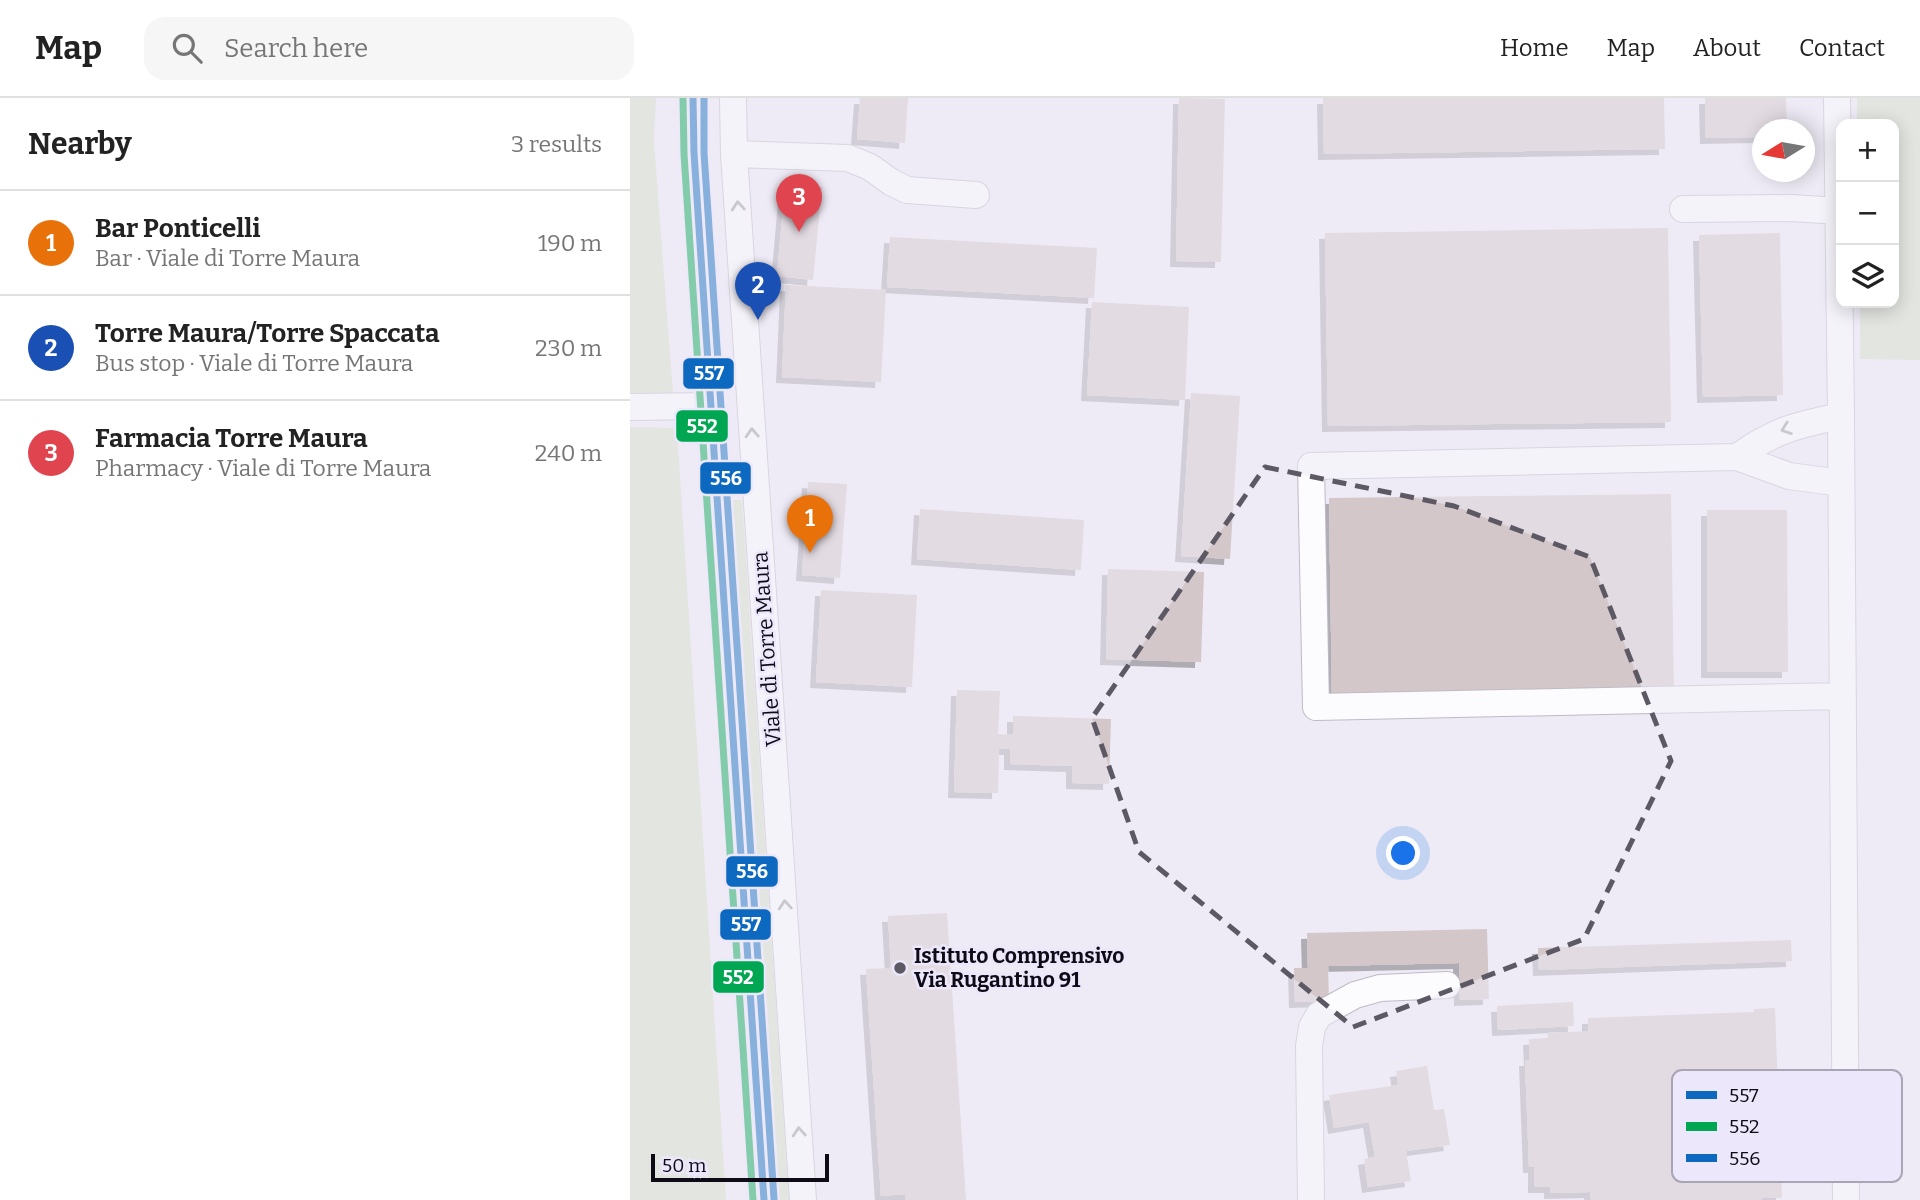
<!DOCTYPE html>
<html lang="en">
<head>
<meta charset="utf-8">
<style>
	body { margin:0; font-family:Bitter,serif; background:#f6f6f6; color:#222 }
	.controls { position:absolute; right:21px; top:21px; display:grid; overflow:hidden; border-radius:14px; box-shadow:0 4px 18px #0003 }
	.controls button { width:63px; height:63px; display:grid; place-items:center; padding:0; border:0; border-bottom:2px solid #e0e0e0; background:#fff; color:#222; font:35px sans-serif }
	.compass { position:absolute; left:1122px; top:21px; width:63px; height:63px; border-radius:50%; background:#fff; box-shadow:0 4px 18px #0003; rotate:259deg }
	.scale { position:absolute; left:21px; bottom:18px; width:178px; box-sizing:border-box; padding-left:7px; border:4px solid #0f0b16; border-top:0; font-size:19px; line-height:24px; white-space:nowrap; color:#0f0b16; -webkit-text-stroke:5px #ece7fa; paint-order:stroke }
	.you { position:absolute; left:774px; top:756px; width:24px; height:24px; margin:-18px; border:5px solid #fff; border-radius:50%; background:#1a73e8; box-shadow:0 0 0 10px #1a73e833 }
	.badge { display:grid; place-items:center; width:46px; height:46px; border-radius:50%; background:#5d5964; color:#fff; font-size:23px; font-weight:700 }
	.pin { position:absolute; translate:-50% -58px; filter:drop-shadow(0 2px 4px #0008) }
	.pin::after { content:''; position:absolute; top:37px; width:24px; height:21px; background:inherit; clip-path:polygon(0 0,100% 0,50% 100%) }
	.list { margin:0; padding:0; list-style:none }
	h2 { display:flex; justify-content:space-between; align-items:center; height:91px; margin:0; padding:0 28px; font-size:30px }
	h2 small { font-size:23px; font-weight:400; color:#767676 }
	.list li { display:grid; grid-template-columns:46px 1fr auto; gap:21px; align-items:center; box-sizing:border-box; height:105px; padding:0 28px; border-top:2px solid #e0e0e0 }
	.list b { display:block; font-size:26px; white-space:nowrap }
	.list p { margin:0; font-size:23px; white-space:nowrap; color:#767676 }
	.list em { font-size:23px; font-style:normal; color:#767676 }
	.icon { flex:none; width:38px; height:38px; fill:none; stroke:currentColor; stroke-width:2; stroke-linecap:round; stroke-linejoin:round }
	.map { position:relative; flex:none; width:1290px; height:1102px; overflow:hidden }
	header { display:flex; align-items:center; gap:42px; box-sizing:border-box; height:98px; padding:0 35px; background:#fff; border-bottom:2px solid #e0e0e0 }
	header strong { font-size:33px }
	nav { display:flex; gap:38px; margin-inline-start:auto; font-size:24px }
	.search { width:490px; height:63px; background:#f6f6f6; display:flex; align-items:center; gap:18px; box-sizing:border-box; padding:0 24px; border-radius:21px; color:#767676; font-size:26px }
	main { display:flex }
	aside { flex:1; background:#fff }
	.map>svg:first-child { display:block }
	.green { fill:#d6dec8 }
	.building { fill:#d4c7c9; filter:url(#shadow) }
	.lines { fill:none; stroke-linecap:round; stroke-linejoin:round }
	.minor-casing { stroke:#bfbbc6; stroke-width:28 }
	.minor { stroke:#fcfcfe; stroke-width:26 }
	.bus-1-casing { stroke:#ece7fa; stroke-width:12 }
	.bus-2-casing { stroke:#ece7fa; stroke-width:12 }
	.bus-3-casing { stroke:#ece7fa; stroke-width:12 }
	.bus-1 { stroke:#0c69bf; stroke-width:7 }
	.bus-2 { stroke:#00a651; stroke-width:7 }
	.bus-3 { stroke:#0c69bf; stroke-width:7 }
	.oneway { stroke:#9d9ca1 }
	.marked { fill:none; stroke:#5d5964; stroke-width:5; stroke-dasharray:14 9; stroke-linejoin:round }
	.poi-dot { fill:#5d5964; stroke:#ece7fa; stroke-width:2.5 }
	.labels { text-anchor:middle; stroke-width:5; stroke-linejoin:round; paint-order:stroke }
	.street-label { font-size:21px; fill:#0f0b16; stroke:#ece7fa }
	.poi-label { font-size:21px; font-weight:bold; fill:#0f0b16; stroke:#ece7fa; text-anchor:start }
	.key { fill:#ece7fa; stroke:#aaa5b6; stroke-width:2 }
	.key-label { font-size:19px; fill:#0f0b16 }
	.line-badge { stroke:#ece7fa; stroke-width:2.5 }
	.badge-label { font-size:19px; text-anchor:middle; font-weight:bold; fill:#fff }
</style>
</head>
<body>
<header>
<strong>Map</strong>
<div class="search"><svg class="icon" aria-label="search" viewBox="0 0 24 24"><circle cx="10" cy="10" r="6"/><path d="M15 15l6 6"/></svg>Search here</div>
<nav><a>Home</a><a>Map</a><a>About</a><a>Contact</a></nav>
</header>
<main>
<aside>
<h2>Nearby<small>3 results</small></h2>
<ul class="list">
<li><span class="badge" style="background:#e8710a">1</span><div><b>Bar Ponticelli</b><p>Bar · Viale di Torre Maura</p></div><em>190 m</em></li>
<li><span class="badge" style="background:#1a4fb4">2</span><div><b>Torre Maura/Torre Spaccata</b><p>Bus stop · Viale di Torre Maura</p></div><em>230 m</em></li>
<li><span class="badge" style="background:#e0444e">3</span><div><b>Farmacia Torre Maura</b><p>Pharmacy · Viale di Torre Maura</p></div><em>240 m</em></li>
</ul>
</aside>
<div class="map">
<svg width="1290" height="1102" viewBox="0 0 1290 1102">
	<defs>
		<filter id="shadow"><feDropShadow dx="-6" dy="6" stdDeviation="0" flood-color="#0004"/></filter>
	</defs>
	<rect width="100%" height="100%" fill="#eeebf6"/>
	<path class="green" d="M0 0H26L24 43 43 295H0Z
		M1227 0H1290V262L1230 261V205H1264V26H1227Z
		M0 329 47 330 96 1102H0Z
		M102 402H112L159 1102H149Z"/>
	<path class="building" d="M230 0H278L275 45 227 41Z
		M549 0 595 1 591 164 546 163Z
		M693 0H1034L1035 51 694 56Z
		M1075 0H1156L1157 32H1132V39L1076 40Z
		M155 86 192 89 183 182 147 178Z
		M1038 130 1041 324 698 328 695 135Z
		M1150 135 1153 297 1073 299 1069 137Z
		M260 139 467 150 464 200 257 189Z
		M156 187 256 192 251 284 152 279Z
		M462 204 559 209 555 302 457 297Z
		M561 295 610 298 600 461 551 458Z
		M178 384 217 386 210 480 172 477Z
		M1041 396 1044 598 702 603 699 400Z
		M290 411 454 422 451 472 287 461Z
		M1077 412H1157L1158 574H1077Z
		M478 471 574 474 571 564 476 561Z
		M191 492 287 497 282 589 186 584Z
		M327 592 370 593 368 636 383 637V618L481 621 479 686 442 685V668L380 666V651H369L368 695 324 694Z
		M317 815 336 1102H276L275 1096 251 1098 236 871 261 870 258 818Z
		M857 831 859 901 830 902 829 865 698 868 699 903 665 904 664 870H678L677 835Z
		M1161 842 1162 863 909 872 908 850Z
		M943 904 944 928 868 932 867 908Z
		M1145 910 1152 1100H1132V1102H961L960 1094 920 1095V1089H904V1069H899L895 962H900L899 941 918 940 917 935 958 933V920L1124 914V911Z
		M797 968 804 1012 814 1011 820 1047 776 1053 781 1083 738 1089 734 1061 745 1059 739 1024 704 1030 699 997 768 987 766 973Z"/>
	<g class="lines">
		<defs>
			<path id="minor" d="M63 0 64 55 134 1102
				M103 0 104 56 173 1102
				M1207 0 1211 318 1216 1102
				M104 56 218 60 240 69 261 84 277 92 346 97
				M1053 111 1162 110 1209 113
				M0 309 81 308
				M1107 359C1145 332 1166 327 1211 318
				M1211 385 1159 378 1107 359 681 368 686 609 1213 598
				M681 1102 679 948 682 929 689 917 725 897 750 890 817 887"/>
		</defs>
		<use href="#minor" class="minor-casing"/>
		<use href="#minor" class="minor"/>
		<defs>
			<path id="bus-1" d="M63 0 64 55 134 1102"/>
			<path id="bus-2" d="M53 0 54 56 123 1102"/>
			<path id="bus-3" d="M74 0V55L144 1101"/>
		</defs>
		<use href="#bus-1" class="bus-1-casing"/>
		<use href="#bus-2" class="bus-2-casing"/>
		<use href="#bus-3" class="bus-3-casing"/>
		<use href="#bus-1" class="bus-1"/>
		<use href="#bus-2" class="bus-2"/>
		<use href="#bus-3" class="bus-3"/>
	</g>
	<defs><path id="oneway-chevron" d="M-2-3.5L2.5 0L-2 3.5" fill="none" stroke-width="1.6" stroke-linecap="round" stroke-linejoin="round" transform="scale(1.75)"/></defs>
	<g class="oneway">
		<use href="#oneway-chevron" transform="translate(108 108) rotate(-94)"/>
		<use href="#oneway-chevron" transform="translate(1156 331) rotate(160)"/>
		<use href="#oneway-chevron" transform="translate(122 335) rotate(-93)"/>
		<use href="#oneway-chevron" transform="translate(155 807) rotate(-94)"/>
		<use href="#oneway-chevron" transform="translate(169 1034) rotate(-94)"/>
	</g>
	<path d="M0 0H1290V1102H0ZM635 369 824 408 960 459 1041 663 954 841 723 929 509 754 462 620Z" fill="#eeebf6" fill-opacity=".55" fill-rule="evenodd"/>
	<path class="marked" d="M635 369 824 408 960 459 1041 663 954 841 723 929 509 754 462 620Z"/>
	<circle class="poi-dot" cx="270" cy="870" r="7"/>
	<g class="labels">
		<g class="street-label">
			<text transform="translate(137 551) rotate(-94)" y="7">Viale di Torre Maura</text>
		</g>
		<g class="poi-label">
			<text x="284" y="865">Istituto Comprensivo<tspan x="284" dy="24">Via Rugantino 91</tspan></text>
		</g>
	</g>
	<rect x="1042" y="972" width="230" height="112" rx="10" class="key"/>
	<rect x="1056" y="993" width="31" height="8" fill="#0c69bf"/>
	<rect x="1056" y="1024" width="31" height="9" fill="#00a651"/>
	<rect x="1056" y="1056" width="31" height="8" fill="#0c69bf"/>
	<g class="key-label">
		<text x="1099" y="1004">557</text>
		<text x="1099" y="1035">552</text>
		<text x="1099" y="1067">556</text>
	</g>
	<g class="line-badge">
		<rect x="52" y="259" width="53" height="33" rx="7" fill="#0c69bf"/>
		<rect x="45" y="311" width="54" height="34" rx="7" fill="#00a651"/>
		<rect x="69" y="363" width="53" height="34" rx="7" fill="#0c69bf"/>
		<rect x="95" y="757" width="54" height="33" rx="7" fill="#0c69bf"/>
		<rect x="89" y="810" width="53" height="33" rx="7" fill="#0c69bf"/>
		<rect x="82" y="862" width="53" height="34" rx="7" fill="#00a651"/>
	</g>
	<g class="badge-label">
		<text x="79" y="282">557</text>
		<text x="72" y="335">552</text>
		<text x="96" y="387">556</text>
		<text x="122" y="780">556</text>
		<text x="116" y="833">557</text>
		<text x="108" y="886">552</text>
	</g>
</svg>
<div class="controls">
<button>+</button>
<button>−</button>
<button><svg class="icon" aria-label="layers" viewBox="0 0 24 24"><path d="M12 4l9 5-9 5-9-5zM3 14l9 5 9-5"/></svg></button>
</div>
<svg class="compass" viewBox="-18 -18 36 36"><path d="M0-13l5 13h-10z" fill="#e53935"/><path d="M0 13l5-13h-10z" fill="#767676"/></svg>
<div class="scale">50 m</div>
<div class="you"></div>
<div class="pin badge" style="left:180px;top:455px;background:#e8710a">1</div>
<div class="pin badge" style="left:128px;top:222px;background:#1a4fb4">2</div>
<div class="pin badge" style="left:169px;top:134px;background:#e0444e">3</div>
</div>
</main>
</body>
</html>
